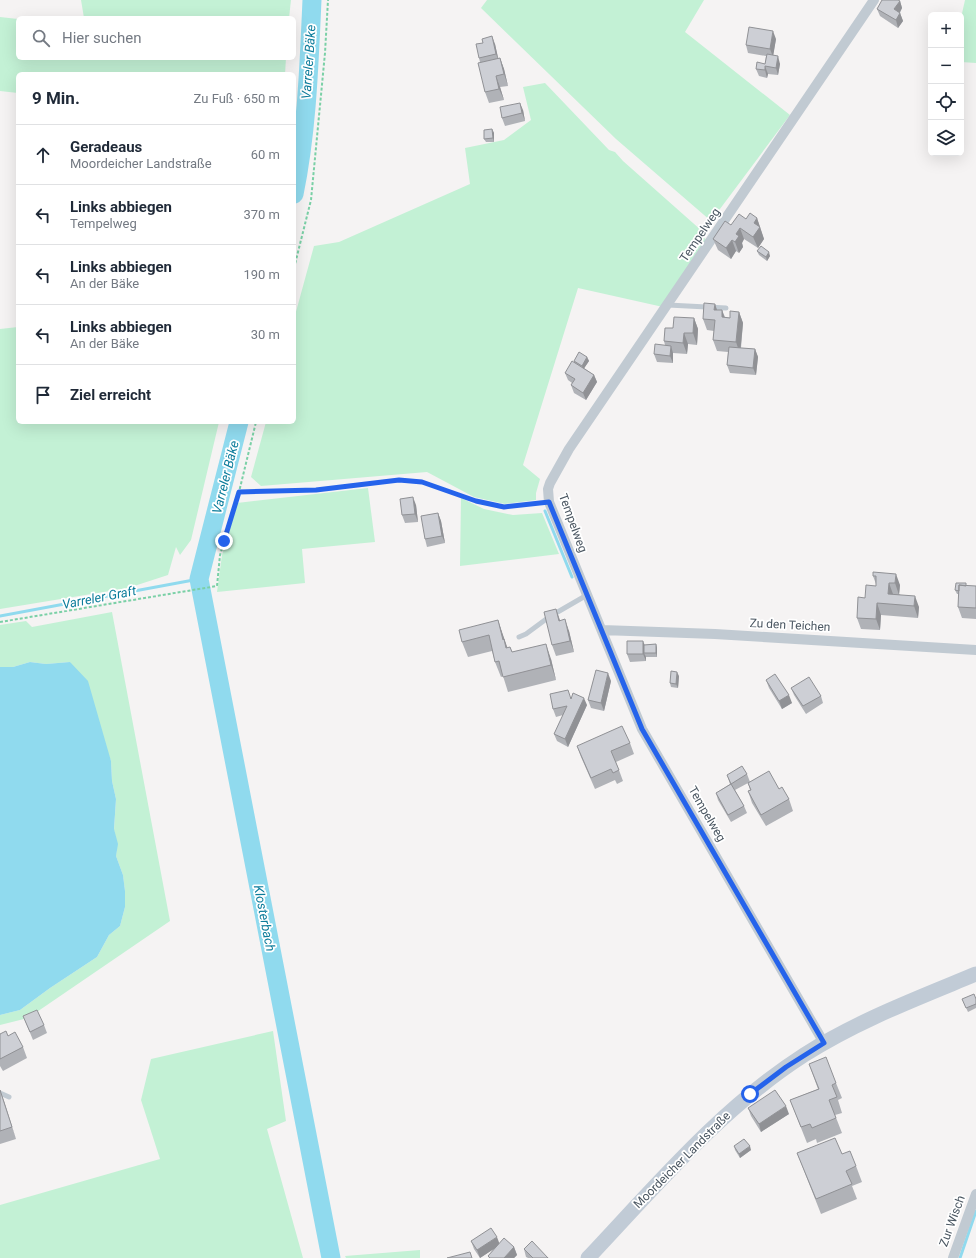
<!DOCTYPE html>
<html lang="de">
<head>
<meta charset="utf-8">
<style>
	body { margin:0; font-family:Roboto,sans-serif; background:#f6f6f7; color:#1f2937 }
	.controls { position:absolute; right:12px; top:12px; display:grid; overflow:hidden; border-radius:6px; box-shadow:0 4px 16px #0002 }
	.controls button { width:36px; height:36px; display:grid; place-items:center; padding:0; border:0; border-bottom:1px solid #e0e1e3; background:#fff; color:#1f2937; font:20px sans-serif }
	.stop { position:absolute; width:12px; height:12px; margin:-9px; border:3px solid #2563eb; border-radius:50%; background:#fff }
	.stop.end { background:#2563eb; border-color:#fff; box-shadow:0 1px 4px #0008 }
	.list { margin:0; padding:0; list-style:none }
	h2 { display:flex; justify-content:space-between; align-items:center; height:52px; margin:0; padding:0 16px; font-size:17px }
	h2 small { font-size:13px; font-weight:400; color:#747a83 }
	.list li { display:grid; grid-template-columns:26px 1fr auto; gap:12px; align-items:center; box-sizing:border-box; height:60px; padding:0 16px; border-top:1px solid #e0e1e3 }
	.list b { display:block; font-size:15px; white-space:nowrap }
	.list p { margin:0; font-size:13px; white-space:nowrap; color:#747a83 }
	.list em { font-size:13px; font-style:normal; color:#747a83 }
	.icon { flex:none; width:22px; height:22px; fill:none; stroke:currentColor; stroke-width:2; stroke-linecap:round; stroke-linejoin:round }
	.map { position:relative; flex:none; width:976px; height:1258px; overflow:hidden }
	.search { position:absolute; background:#fff; box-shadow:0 4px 16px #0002; left:16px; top:16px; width:280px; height:44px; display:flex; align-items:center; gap:10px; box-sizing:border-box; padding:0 14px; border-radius:6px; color:#747a83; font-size:15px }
	.panel { position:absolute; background:#fff; box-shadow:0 4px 16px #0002; left:16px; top:72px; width:280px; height:352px; border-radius:6px }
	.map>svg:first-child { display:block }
	.green { fill:#c3f1d5 }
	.water { fill:#90daee }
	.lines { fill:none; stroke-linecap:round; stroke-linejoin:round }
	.stream { stroke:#90daee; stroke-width:3 }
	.river { stroke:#90daee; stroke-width:19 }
	.path { stroke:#7ad0a6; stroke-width:2; stroke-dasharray:3 2; stroke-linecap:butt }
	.lane { stroke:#c1cad2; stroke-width:5 }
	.street { stroke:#c1cad2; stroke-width:10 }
	.secondary { stroke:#c1cbd6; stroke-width:15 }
	.wall { fill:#b0b2b7 }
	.shaded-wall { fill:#909195 }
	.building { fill:#cdcfd5; stroke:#909195 }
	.route { stroke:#2563eb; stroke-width:5 }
	.labels { text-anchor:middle; stroke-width:3.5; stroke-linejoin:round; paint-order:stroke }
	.street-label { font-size:12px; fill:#4a5661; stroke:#fff }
	.water-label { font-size:13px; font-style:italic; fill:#0c7c9b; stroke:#fff }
</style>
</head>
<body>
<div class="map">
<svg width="976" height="1258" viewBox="0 0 976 1258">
	<rect width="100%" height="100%" fill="#f5f3f3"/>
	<path class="green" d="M81 0H291L289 18H84Z
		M487 0H704L685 32 790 115 711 221 616 139 481 8Z
		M965 0H976V63L961 62V18Z
		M0 17 18 19V58H286L285 74H18V93L0 91Z
		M545 83 609 150 615 152 623 161 702 231 706 242 663 307 578 288 523 465 540 479 536 493V500L505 504 474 497 427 472 261 486 251 477 266 422H294V319L314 246 339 242 470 184 465 148 504 140 531 120 523 87Z
		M18 327V422H219L191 540 180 555 176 547 168 575 128 588 0 609V329Z
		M368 488 375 542 302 549 305 583 217 592 222 555 237 503Z
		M461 498 484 509 513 515 542 513 559 554 460 566Z
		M112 612 170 921 28 1018 0 1025V1015L20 1010 50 988 97 957 109 935 120 926 125 907V891L123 875 116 856 117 844 114 830 116 799 112 781 111 761 70 662 46 664 30 662 13 667H0V625L26 621 32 627Z
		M273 1031 286 1121 267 1129 303 1258H0V1205L160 1159 141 1100 151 1059Z
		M420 1250V1258H346L345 1256Z"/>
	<path class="water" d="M30 662 46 664 70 662 88 681 111 761 112 781 116 799 114 829 118 844 116 856 123 875 125 891V907L120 926 109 935 97 957 50 988 20 1010 0 1015V667H13Z"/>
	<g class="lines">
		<path class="stream" d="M545 511 572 577
			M0 616 199 579
			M960 1258 976 1211"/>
		<path class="river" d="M294 194C307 131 309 65 312 0
			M239 422 199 579 331 1258"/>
		<path class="path" d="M294 268 311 200 325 53 328 0
			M239 492 316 490 389 481H411L433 485 476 501 504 507 540 503
			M0 622 217 586 220 555 239 492 256 422"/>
		<path class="lane" d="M668 305 726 308
			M519 637 526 634 549 617 587 595
			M0 1093 9 1097"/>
		<path class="street" d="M602 630 715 634 976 650
			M824 1043 642 729 549 502 548 489 550 483 569 449 874 0
			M953 1258 976 1194"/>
		<path class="secondary" d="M588 1258C655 1187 720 1109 804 1055 857 1021 918 998 976 974"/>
	</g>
	<path class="wall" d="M900 1 902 8 900 13 903 21 898 28 880 16 877 9Z
		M776 39 773 55 780 64 778 75 768 74 767 78 759 76 756 69 765 64 766 56 748 53 746 45Z
		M495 44 498 58H500L504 69 508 86 500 87 504 100 489 103 485 92 480 62 479 58Z
		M523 110 525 121 505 126 502 118Z
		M492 129 494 133V142H486L484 139Z
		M757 218 764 239 758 248 744 239 742 243 743 247 739 253 736 251 731 259 718 250 713 239 746 219Z
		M757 251 770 256 767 261 759 255Z
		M715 304 717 310H722L725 317 730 318 739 312 743 323 741 348 755 349 758 357 756 375 730 373 727 365 728 352 717 351 713 340 714 331 707 330 703 319Z
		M694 318 698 329 697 345 688 344 687 354 673 353V363L657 362 654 354 665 345 664 341 673 328Z
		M587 357 589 361 584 368 594 375 597 382 586 400 574 393 571 385 572 383 568 380 565 373 574 362V361Z
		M416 505 418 522 405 523 402 515Z
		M438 513 441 521 445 543 427 547 425 539Z
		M873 572 900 585 899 594 919 607 918 618 881 615 880 630 861 629 857 618 865 598 876 586V584L873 576Z
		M976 586V619L962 618 958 607 959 594H957L955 590Z
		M556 609 560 620 569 631 574 652 556 656 552 645Z
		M498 620 507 648 510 647 512 652 551 659 556 680 508 692 503 676 501 677 495 662 492 651 468 657 462 642Z
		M656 644 657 648V657H646V661L630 662 627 654 644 645Z
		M679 676 678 688 671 687 670 683Z
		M766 680 792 703 782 709 769 688Z
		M611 681 604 711 591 708 588 700Z
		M791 688 821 696 823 703 806 714 794 695Z
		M571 698 587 705 568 747 557 741 554 734 563 715 556 717 553 709Z
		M630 743 634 754 616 762 623 781 617 784 615 780 595 789 581 757 577 746Z
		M747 774 750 782 779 789 789 799 793 811 766 826 752 803 748 791 750 790 748 783 735 790 744 806 747 813 731 822 718 800 716 793 730 784 727 775Z
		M962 999H976V1008L968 1012Z
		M23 1016 44 1025 47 1033 33 1040Z
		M0 1034 23 1047 27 1058 3 1071 0 1066Z
		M809 1064 836 1083 842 1098 838 1100 842 1113 835 1115 842 1133 817 1143 816 1139 807 1143 790 1100 818 1089Z
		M0 1090 16 1139 0 1144Z
		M748 1108 789 1114 761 1132 751 1116Z
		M734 1146 751 1150 740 1158 735 1150Z
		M797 1153 842 1154 856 1166 862 1182 852 1186 857 1199 821 1214Z
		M471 1241 499 1244 514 1247 517 1255 514 1258H489L488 1256 495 1248 480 1258 474 1249Z
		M524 1249 549 1258H528L526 1257Z"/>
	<path class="shaded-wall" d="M900 1 902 8 897 17 894 9Z
		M900 13 903 21 898 28 896 20Z
		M773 31 776 39 773 57 770 49Z
		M492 36 495 44 499 62 496 54Z
		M778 56 780 64 778 75 776 68Z
		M500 58 504 69 508 86 504 74Z
		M765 66 768 74 767 78 765 70Z
		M496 76 500 87 504 100 499 89Z
		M520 103 523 110 525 121 522 113Z
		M492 129 494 133V142L493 138Z
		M757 218 764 239 758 248 753 237 754 223Z
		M740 228 744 239 742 243 743 247 739 253 735 242 736 234Z
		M732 240 736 251 731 259 726 248Z
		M769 252 770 256 767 261 766 257Z
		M715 304 719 316 714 310Z
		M722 310 726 322 722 317Z
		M739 312 743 323 740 354 736 342Z
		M694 318 698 329 697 345 693 333Z
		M684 333 688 344 687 354 683 343Z
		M671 346 673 353V363L670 356Z
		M755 349 758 357 756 375 753 368Z
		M587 357 589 361 583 370 582 366Z
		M594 375 597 382 586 400 583 393Z
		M413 497 416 505 418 522 415 514Z
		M438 513 441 521 445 543 442 536Z
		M896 574 900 585 899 595 895 583Z
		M889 583 893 594V605L888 594Z
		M915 596 919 607 918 618 914 606Z
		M877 603 881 615 880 630 876 619Z
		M556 609 560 621H559Z
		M565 619 569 631 574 652 570 641Z
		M498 620 503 635 510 655 503 640Z
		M643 641 646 648 644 653 646 657V661L643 654Z
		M546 644 551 659 556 680 551 665Z
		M656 644 657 648V657L656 653Z
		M677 672 679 676 678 688 676 684Z
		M608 673 611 681 604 711 601 703Z
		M789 695 792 703 782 709 779 701Z
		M584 698 587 705 568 747 565 739Z
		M0 1090 4 1101 16 1139 12 1127Z
		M786 1106 789 1114 761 1132 759 1124Z
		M750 1146 751 1150 740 1158 739 1154Z
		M497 1237 500 1245 480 1258 477 1250Z
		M514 1247 517 1255 514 1258H504Z"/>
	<path class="building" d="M882 0H898L900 1 894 9 900 13 896 20 877 9Z
		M749 27 773 31 770 49 746 45Z
		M492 36 496 54 479 58 476 44 483 43 482 39Z
		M767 54 778 56 776 68 765 66V70L756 69 757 62 765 64Z
		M500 58 504 74 496 76 499 89 485 92 478 63Z
		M520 103 522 113 502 118 500 107Z
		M492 129 493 138 484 139V130Z
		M750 213 757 218 754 223 760 227 753 237 740 228 736 234 739 236 735 242 732 240 726 248 713 239 725 221 731 225 739 214 746 219Z
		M761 246 769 252 766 257 757 251Z
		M704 303 715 304 714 310H722V317L730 318V311L739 312 736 342 713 340 715 320 703 319Z
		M674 317 694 318 693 333H684L683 343 664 341 665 328H673Z
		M655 344 671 346 670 356 654 354Z
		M729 347 755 349 753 368 727 365Z
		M579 352 587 357 582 366 574 361Z
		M572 361 594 375 583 393 571 385 575 379 565 373Z
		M413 497 415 514 402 515 400 499Z
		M438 513 442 536 425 539 421 516Z
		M873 572 896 574 895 583H889L888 594 915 596 914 606 877 603 876 619 857 618 858 597 865 598 866 585 876 586V576H873Z
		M956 583H966V586L959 585V591L955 590Z
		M959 585 976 586V608L958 607Z
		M556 609 559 621 565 619 570 641 552 645 544 612Z
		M498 620 503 640 504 639 506 648 510 647 512 652 546 644 551 665 503 677 499 661 495 662 489 635 462 642 459 630Z
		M627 641H643V654H627Z
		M656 644V653H644V645Z
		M596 670 608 673 601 703 588 700Z
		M671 671 677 672 676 684 670 683Z
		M775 674 789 695 779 701 766 680Z
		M809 677 821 696 803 706 791 688Z
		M568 690 571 699 573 693 584 698 565 739 554 734 567 706 553 709 550 694Z
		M622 726 630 743 611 751 619 770 613 773 611 769 591 778 577 746Z
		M742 766 747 774 731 784 727 775Z
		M769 771 779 789 782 787 789 799 761 815 748 791 751 790 748 783Z
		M731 784 744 806 728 815 716 793Z
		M974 994 976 999V1004L966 1008 962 999Z
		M37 1010 44 1025 30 1032 23 1016Z
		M6 1031 8 1036 15 1032 23 1047 0 1059V1034Z
		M826 1057 836 1083 832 1085 837 1097 829 1100 836 1118 812 1128 810 1124 801 1127 790 1100 819 1089 809 1064Z
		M0 1090 12 1127 0 1131Z
		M775 1090 786 1106 759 1124 748 1108Z
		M835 1138 842 1154 850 1151 856 1166 846 1171 852 1184 816 1199 797 1153Z
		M744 1139 750 1146 739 1154 734 1146Z
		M491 1228 497 1237 477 1250 471 1241Z
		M504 1238 514 1247 504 1258H490L488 1256Z
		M532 1241 548 1258H533L524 1249Z
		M470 1252 472 1258H447Z"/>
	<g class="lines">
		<path class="route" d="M224 541 239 492 316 490 399 480 422 482 476 501 504 507 549 502 642 729 824 1043 786 1067 750 1094"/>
	</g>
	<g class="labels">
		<g class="street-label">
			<text transform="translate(700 235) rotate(-56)" y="4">Tempelweg</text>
			<text transform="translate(573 523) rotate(70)" y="4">Tempelweg</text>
			<text transform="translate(790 625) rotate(3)" y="4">Zu den Teichen</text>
			<text transform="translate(707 814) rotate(60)" y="4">Tempelweg</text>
			<text transform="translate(682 1160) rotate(-45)" y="4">Moordeicher Landstraße</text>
			<text transform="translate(952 1221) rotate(-70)" y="4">Zur Wisch</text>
		</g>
		<g class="water-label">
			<text transform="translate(308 62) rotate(-86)" y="5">Varreler Bäke</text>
			<text transform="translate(225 477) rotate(-76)" y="5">Varreler Bäke</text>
			<text transform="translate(99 597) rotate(-11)" y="5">Varreler Graft</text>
			<text transform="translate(265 918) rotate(79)" y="5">Klosterbach</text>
		</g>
	</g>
</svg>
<div class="controls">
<button>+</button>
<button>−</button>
<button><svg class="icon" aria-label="locate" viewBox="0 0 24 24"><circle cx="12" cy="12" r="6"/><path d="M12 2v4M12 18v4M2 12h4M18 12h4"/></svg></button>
<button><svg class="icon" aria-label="layers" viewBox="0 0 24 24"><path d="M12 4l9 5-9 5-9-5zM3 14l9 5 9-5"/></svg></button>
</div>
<div class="stop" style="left:750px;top:1094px"></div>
<div class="stop end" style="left:224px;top:541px"></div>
<div class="search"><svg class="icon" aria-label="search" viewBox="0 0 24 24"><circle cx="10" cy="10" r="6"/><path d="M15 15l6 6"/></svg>Hier suchen</div>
<section class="panel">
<h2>9 Min.<small>Zu Fuß · 650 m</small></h2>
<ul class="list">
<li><svg class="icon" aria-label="ahead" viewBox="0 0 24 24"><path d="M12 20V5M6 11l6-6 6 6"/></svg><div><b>Geradeaus</b><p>Moordeicher Landstraße</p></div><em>60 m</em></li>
<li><svg class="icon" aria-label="left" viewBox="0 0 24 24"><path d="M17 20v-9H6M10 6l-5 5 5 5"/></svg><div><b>Links abbiegen</b><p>Tempelweg</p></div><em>370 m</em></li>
<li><svg class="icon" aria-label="left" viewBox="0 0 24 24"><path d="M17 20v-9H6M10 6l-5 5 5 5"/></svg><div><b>Links abbiegen</b><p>An der Bäke</p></div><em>190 m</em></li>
<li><svg class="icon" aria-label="left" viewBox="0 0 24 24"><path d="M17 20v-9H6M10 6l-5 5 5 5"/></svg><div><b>Links abbiegen</b><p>An der Bäke</p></div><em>30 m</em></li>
<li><svg class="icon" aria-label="arrive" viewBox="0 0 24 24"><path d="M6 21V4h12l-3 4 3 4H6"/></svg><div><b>Ziel erreicht</b></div></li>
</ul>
</section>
</div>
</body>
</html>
